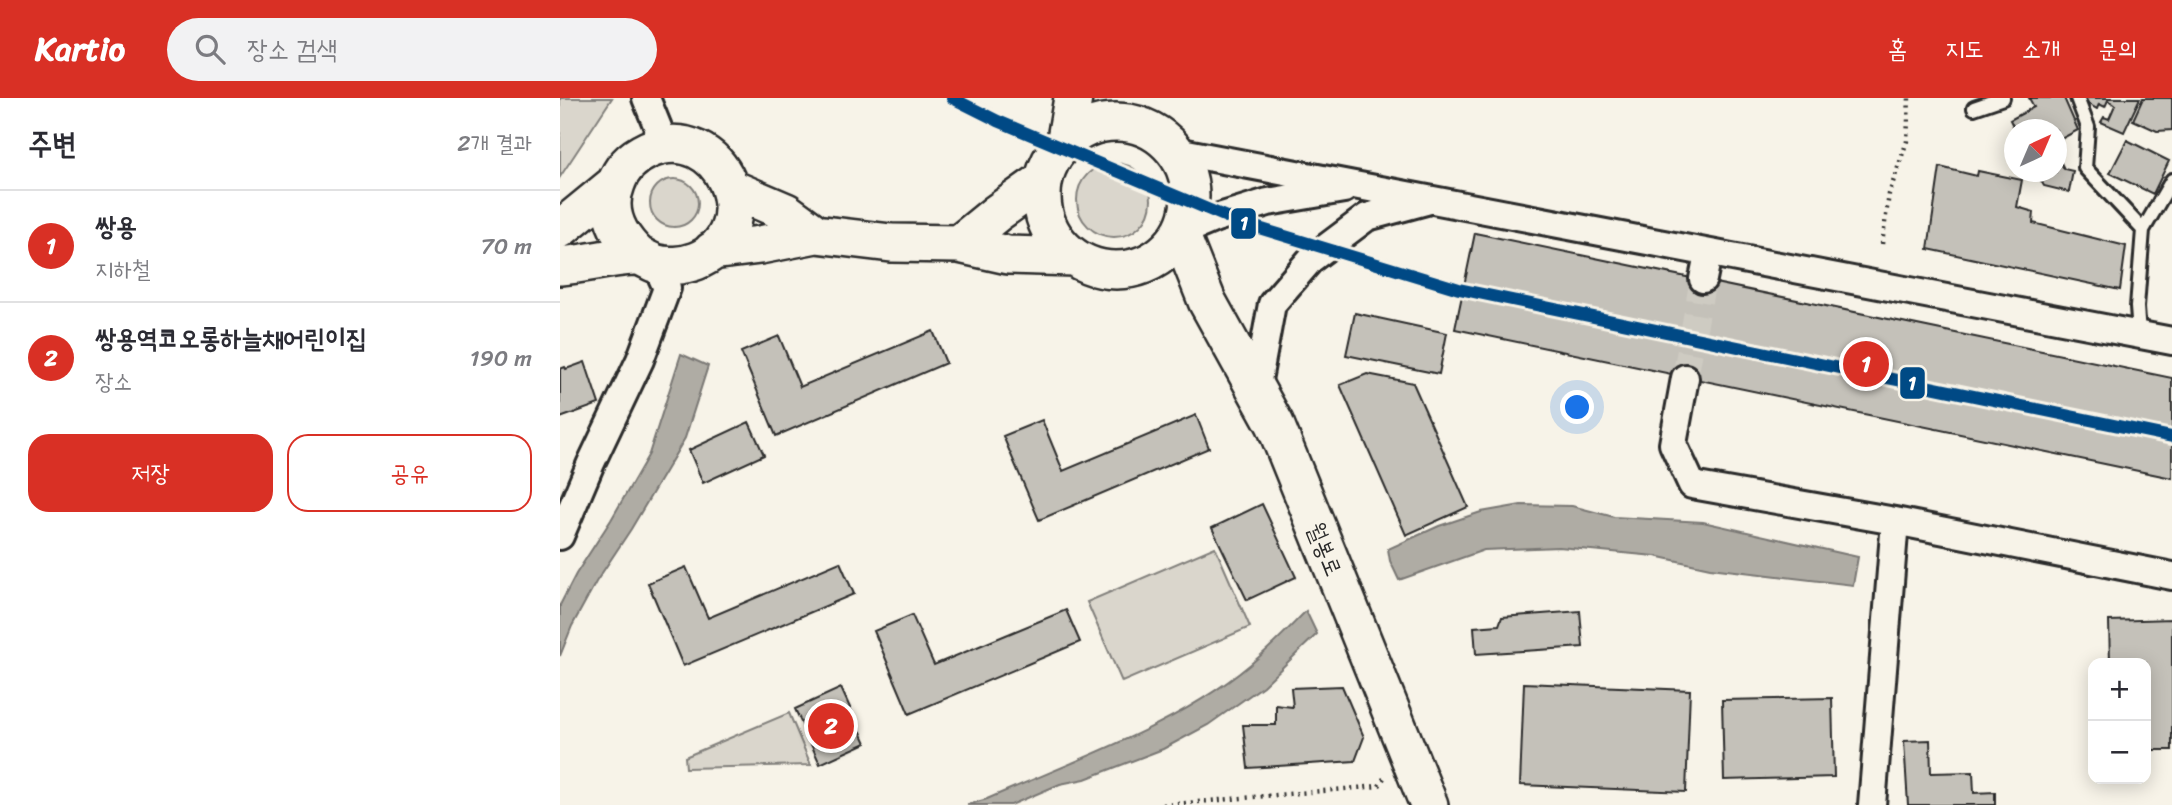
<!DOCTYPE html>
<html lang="ko">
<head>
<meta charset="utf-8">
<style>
	body { margin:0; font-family:Sriracha,"Poor Story",sans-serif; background:#f2f2f3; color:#2b2b33 }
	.controls { position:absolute; right:21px; bottom:21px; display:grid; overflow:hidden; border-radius:14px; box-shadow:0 4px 18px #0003 }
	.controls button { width:63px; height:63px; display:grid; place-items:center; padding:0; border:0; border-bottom:2px solid #e1e1e2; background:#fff; color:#2b2b33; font:35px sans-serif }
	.compass { position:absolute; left:1444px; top:21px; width:63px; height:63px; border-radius:50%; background:#fff; box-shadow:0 4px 18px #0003; rotate:44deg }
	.you { position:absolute; left:1018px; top:310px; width:24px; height:24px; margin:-18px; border:5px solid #fff; border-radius:50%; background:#1a73e8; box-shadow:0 0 0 10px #1a73e833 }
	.badge { display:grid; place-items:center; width:46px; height:46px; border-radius:50%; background:#d93025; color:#fff; font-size:23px; font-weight:700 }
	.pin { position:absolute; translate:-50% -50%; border:4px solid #fff; box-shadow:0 2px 7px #0006 }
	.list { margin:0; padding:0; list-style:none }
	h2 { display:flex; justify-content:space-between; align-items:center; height:91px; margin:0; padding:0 28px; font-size:30px }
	h2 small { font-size:23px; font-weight:400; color:#7c7c81 }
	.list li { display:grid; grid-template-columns:46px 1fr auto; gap:21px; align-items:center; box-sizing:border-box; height:112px; padding:0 28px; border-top:2px solid #e1e1e2 }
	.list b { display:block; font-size:26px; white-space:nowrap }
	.list p { margin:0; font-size:23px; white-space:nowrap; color:#7c7c81 }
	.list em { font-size:23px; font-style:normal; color:#7c7c81 }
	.actions { display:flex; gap:14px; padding:21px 28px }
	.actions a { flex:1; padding:16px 0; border:2px solid #d93025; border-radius:21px; text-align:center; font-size:24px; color:#d93025 }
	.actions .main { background:#d93025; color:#fff }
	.icon { flex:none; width:38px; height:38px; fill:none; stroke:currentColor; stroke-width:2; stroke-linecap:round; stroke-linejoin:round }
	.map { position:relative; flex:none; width:1612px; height:707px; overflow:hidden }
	header { display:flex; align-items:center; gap:42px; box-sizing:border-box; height:98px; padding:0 35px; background:#d93025; color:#fff }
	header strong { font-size:33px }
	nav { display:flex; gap:38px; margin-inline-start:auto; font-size:24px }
	.search { width:490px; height:63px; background:#f2f2f3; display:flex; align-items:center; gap:18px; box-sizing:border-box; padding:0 24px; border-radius:38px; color:#7c7c81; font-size:26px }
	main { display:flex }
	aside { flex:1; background:#fff }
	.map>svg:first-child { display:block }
	.green { fill:#dad6cc; stroke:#82807c; stroke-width:2 }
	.water { fill:#afaca4; stroke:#7a7874; stroke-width:2 }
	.building { fill:#c4c1b9; stroke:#2b2b2b; stroke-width:2 }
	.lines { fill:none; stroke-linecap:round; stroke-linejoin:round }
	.street-tunnel { stroke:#cecbc2; stroke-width:26; stroke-dasharray:26 13; stroke-linecap:butt }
	.lane-casing { stroke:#2b2b2b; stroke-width:18 }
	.street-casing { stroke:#2b2b2b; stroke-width:32 }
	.secondary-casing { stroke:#2b2b2b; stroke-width:42 }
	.path { stroke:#2b2b2b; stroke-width:4.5; stroke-dasharray:2 5; stroke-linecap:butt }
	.lane { stroke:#f7f3e8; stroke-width:12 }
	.street { stroke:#f7f3e8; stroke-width:26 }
	.secondary { stroke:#f7f3e8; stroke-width:37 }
	.metro-1-casing { stroke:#f7f3e8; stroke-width:18 }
	.metro-1 { stroke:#004a85; stroke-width:12 }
	.labels { text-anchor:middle; stroke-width:5; stroke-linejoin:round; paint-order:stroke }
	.street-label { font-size:23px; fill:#2b2b2b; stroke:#f7f3e8 }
	.line-badge { stroke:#f7f3e8; stroke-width:2.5 }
	.badge-label { font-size:19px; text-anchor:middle; font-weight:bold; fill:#fff }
</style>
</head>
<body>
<header>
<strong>Kartio</strong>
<div class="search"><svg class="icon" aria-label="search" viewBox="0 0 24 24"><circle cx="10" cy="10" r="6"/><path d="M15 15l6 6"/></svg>장소 검색</div>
<nav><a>홈</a><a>지도</a><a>소개</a><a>문의</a></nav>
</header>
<main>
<aside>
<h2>주변<small>2개 결과</small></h2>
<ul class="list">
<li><span class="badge">1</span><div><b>쌍용</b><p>지하철</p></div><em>70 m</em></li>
<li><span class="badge">2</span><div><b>쌍용역코오롱하늘채어린이집</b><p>장소</p></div><em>190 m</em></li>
</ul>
<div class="actions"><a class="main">저장</a><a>공유</a></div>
</aside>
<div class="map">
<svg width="1612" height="707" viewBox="0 0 1612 707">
	<rect width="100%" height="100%" fill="#f7f3e8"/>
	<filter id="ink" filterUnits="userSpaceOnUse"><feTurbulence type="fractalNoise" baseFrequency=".0143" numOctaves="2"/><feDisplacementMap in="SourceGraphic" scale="14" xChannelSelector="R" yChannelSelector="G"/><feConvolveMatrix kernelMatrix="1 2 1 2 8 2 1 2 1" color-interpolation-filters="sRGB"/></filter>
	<g filter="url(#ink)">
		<path class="green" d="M0 0H52L0 79Z
			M517 102a37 37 0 1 1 74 0a37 37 0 1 1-74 0Z
			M90 105a24 24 0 1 1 48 0a24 24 0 1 1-48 0Z
			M655 449 690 529 562 584 527 504Z
			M229 615 251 667 126 670 125 659Z"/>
		<path class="water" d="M121 256 148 268 125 340 71 431 36 484 12 528 0 558V507L16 476 51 422 89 356Z
			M961 407 1012 408 1054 419 1143 424 1298 459 1293 487 1150 470 1095 458 999 449 924 452 839 482 830 463 828 451 879 428 921 414Z
			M746 513 757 536 703 588 648 627 603 651 525 681 500 686 451 707H407L427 701C518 661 626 625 700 558 716 544 731 528 746 513Z"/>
		<path class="building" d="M1469 0H1504L1518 32 1499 42 1496 32 1493 31 1455 32 1450 22 1474 9Z
			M1523 0H1580L1564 34 1541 24 1544 19 1549 21 1555 7 1548 2 1545 9 1539 6 1537 11 1522 2Z
			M1583 0H1612V32L1597 33 1573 22Z
			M1567 42 1609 63 1593 96 1550 75Z
			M1496 55 1504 71 1513 73 1509 94 1484 88 1476 74H1496Z
			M1380 69 1417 78 1418 73 1462 82 1457 109 1474 114 1473 125 1566 148 1560 192 1368 151Z
			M915 135 1612 280V380L895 231Z
			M795 215 887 235 879 276 786 257Z
			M373 233 386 265 216 338 181 254 219 238 240 289Z
			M25 264 39 306 0 320V271L5 269 6 271Z
			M807 276 853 285 908 409 846 437 780 287Z
			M636 317 649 350 479 422 443 338 482 322 503 373Z
			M189 324 204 357 143 385 129 352Z
			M702 406 736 479 687 502 652 430Z
			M280 464 294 496 123 568 88 485 126 469 148 520Z
			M506 512 520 544 349 616 314 533 352 517 374 567Z
			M1020 513 1023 549 916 556 914 529 939 527 942 519Z
			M1612 521V652H1586V565H1550L1549 523Z
			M964 585 1130 592 1126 694 960 687Z
			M782 588 804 639 795 663 688 670 683 627H716V607L733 609 731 590Z
			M281 590 306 645 260 666 235 611Z
			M1272 600 1274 679 1164 682 1162 602Z
			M1370 642 1371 675 1413 674 1414 695 1435 694V707H1348L1344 643Z"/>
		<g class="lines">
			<path class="street-tunnel" d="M1125 280 1143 181"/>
			<defs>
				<path id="lane" d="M1517 0 1528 29 1525 70 1583 132
					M1414 10 1443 0
					M1579 236 1577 209 1583 132 1612 82"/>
				<path id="street" d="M86 0 105 47
					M616 53 1612 243
					M620 135 656 120 708 104 784 91
					M1143 181 1148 156
					M1125 280 1113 346 1132 387 1335 423 1612 478
					M696 293 712 206 751 161 807 119 866 103
					M0 438 31 365 80 262 107 190 96 166
					M1312 707 1335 423"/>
				<path id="secondary" d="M482 98a74 74 0 1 1 148 0a74 74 0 1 1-148 0Z
					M506 41 513 0
					M170 90 226 114 256 136
					M0 131 55 86
					M620 135 647 203 715 326 869 707
					M399 146 437 115 482 83
					M152 153 200 147 256 136 331 145 399 146 448 157 514 159
					M0 168C25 166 49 159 74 158 81 157 87 162 94 165 106 169 123 168 136 163 210 133 162 20 88 52 73 59 61 70 56 86 45 113 58 138 78 157"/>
			</defs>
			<use href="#lane" class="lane-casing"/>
			<use href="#street" class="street-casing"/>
			<use href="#secondary" class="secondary-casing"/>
			<path class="path" d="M1322 146 1329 96 1347 43 1349 0
				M603 707 819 688 824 680"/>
			<use href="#lane" class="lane"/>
			<use href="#street" class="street"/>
			<use href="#secondary" class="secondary"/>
			<defs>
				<path id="metro-1" d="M392 0 438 23 676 123 899 191 1612 339"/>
			</defs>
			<use href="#metro-1" class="metro-1-casing"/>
			<use href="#metro-1" class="metro-1"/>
		</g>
	</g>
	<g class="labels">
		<g class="street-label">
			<text transform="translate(765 451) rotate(68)" y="8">월봉로</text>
		</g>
	</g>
	<g class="line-badge">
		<rect x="670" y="109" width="27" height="33" rx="7" fill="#004a85"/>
		<rect x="1339" y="268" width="27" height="34" rx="7" fill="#004a85"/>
	</g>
	<g class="badge-label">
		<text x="684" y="132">1</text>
		<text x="1352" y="292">1</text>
	</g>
</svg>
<div class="controls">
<button>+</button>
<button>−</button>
</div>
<svg class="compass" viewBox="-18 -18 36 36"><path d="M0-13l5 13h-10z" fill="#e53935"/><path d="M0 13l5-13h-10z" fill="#7c7c81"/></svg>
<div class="you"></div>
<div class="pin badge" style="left:1306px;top:266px">1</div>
<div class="pin badge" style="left:271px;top:628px">2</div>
</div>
</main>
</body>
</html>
